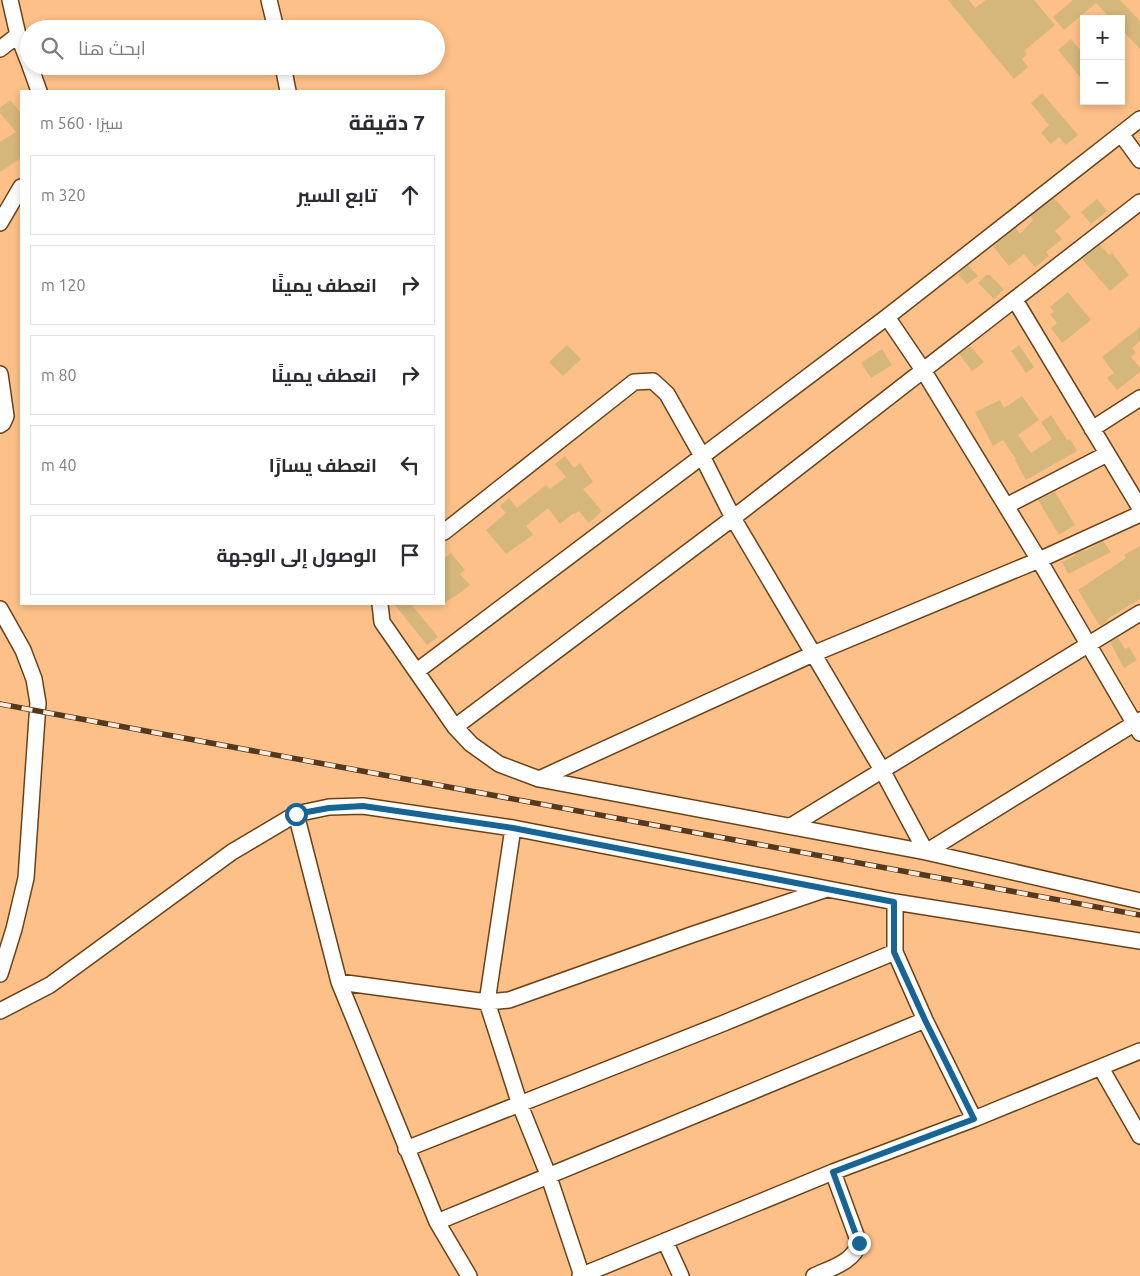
<!DOCTYPE html>
<html lang="ar">
<head>
<meta charset="utf-8">
<style>
	body { margin:0; font-family:Ubuntu,Cairo,sans-serif; background:#f7f7f7; color:#2b2b33; direction:rtl }
	.controls { position:absolute; right:15px; top:15px; display:grid; overflow:hidden; border-radius:0px; box-shadow:0 2px 8px #0003 }
	.controls button { width:45px; height:45px; display:grid; place-items:center; padding:0; border:0; border-bottom:1px solid #e1e1e2; background:#fff; color:#2b2b33; font:25px sans-serif }
	.stop { position:absolute; width:15px; height:15px; margin:-11px; border:4px solid #176497; border-radius:50%; background:#fff }
	.stop.end { background:#176497; border-color:#fff; box-shadow:0 1px 5px #0008 }
	.list { margin:0; padding:0; list-style:none }
	h2 { display:flex; justify-content:space-between; align-items:center; height:65px; margin:0; padding:0 20px; font-size:21px }
	h2 small { font-size:16px; font-weight:400; color:#7c7c81 }
	.list li { display:grid; grid-template-columns:32px 1fr auto; gap:15px; align-items:center; box-sizing:border-box; height:80px; margin:0 10px 10px; padding:0 10px; border:1px solid #e1e1e2; border-radius:0px }
	.list b { display:block; font-size:19px; white-space:nowrap }
	.list em { font-size:16px; font-style:normal; color:#7c7c81 }
	.icon { flex:none; width:28px; height:28px; fill:none; stroke:currentColor; stroke-width:2; stroke-linecap:round; stroke-linejoin:round }
	.map { position:relative; flex:none; width:1140px; height:1276px; overflow:hidden; direction:ltr }
	.search { position:absolute; background:#fff; box-shadow:0 2px 8px #0003; left:20px; top:20px; width:425px; height:55px; display:flex; align-items:center; gap:12px; box-sizing:border-box; padding:0 18px; border-radius:28px; color:#7c7c81; font-size:19px }
	.panel { position:absolute; background:#fff; box-shadow:0 2px 8px #0003; left:20px; top:90px; width:425px; height:515px; border-radius:0px; direction:rtl }
	.map>svg:first-child { display:block }
	.building { fill:#d5b67b }
	.lines { fill:none; stroke-linecap:round; stroke-linejoin:round }
	.street-casing { stroke:#6a4217; stroke-width:18 }
	.street { stroke:#fff; stroke-width:15 }
	.rail-casing { stroke:#55391d; stroke-width:5.5 }
	.rail { stroke:#feebdb; stroke-width:4; stroke-dasharray:11; stroke-linecap:butt }
	.route { stroke:#176497; stroke-width:6 }
</style>
</head>
<body>
<div class="map">
<svg width="1140" height="1276" viewBox="0 0 1140 1276">
	<rect width="100%" height="100%" fill="#fdc088"/>
	<path class="building" d="M948 0H969L975 8 986 0H1034L1055 25 1024 51 1027 54 1022 59 1028 67 1014 79Z
		M1073 0H1120L1140 21V49L1121 29V19H1111L1096 3 1064 30 1053 17Z
		M1071 39 1084 54V82L1058 50Z
		M1042 93 1078 135 1066 145 1059 137 1051 144 1041 133 1049 125 1031 103Z
		M10 100 21 113V158L0 172V142L16 132 0 113V108Z
		M1054 198 1071 217 1055 231 1062 239 1046 252 1049 256 1035 267 1024 254 1009 266 993 246 1016 228 1020 234 1033 220 1031 216Z
		M1097 199 1107 211 1091 224 1081 212Z
		M1100 245 1109 255 1112 253 1129 275 1110 291 1082 259Z
		M968 265 978 276 967 284 958 274Z
		M986 275H990L1004 289 994 299 978 283Z
		M1068 292 1091 320 1062 343 1051 328 1057 323 1050 314 1054 312 1050 307Z
		M1140 327V341L1132 348 1136 353 1131 357 1140 368V372L1117 390 1107 378 1114 373 1102 357Z
		M567 345 581 359 563 376 549 362Z
		M1019 345 1034 367 1026 373 1011 351Z
		M970 346 984 362 972 371 959 354Z
		M882 349 892 365 871 378 861 363Z
		M1022 396 1039 420 1018 435 1031 453 1052 439 1041 422 1051 415 1067 440 1070 439 1077 451 1026 480 1015 460 1016 459 1003 440 993 446 975 412 1000 400 1004 408Z
		M565 456 574 468 580 463 593 482 583 489 602 511 589 523 579 511 575 514 574 513 560 524 548 508 526 526 533 535 506 554 486 530 506 513 500 506 509 498 517 508 546 485 550 489 566 477 555 464Z
		M1055 492 1075 525 1059 535 1038 500Z
		M1103 541 1111 552 1068 574 1062 562 1076 555 1075 554 1084 550 1085 551Z
		M1140 546V599L1107 619 1108 621 1100 626 1078 590 1126 558 1124 555Z
		M451 553 465 570 460 574 470 585 457 595 444 603V559Z
		M394 604H411L438 637 427 645Z
		M1118 638 1125 649 1129 647 1137 660 1124 668 1110 642Z"/>
	<g class="lines">
		<defs>
			<path id="street" d="M10 0 18 35 29 63
				M269 0 276 29
				M0 49 18 35
				M30 66 39 91
				M283 66 288 91
				M1121 134 1140 160
				M0 223 21 187
				M1015 300 1140 508
				M887 317 923 370 1039 560 1140 733
				M0 374 6 416 3 423 0 425
				M1092 429 1140 398
				M1006 506 1107 454
				M444 532 634 382 653 381 667 394 702 456 733 518 882 770 926 852 1140 720
				M380 604 382 622 455 727 471 744 499 764 539 779 926 852 1140 901
				M0 609 23 650 34 679 38 703 26 878 14 929 0 974
				M417 671 887 317 1140 119
				M455 727 733 518 1140 202
				M539 779 813 654 1039 560 1140 514
				M296 814 339 982 437 1222 469 1276
				M791 826 1140 613
				M513 828 487 1002 520 1105 549 1177 582 1276
				M895 902V952L925 1020 974 1119
				M339 982 487 1002 509 1000 691 935 827 889
				M0 1011 50 985 232 852 296 814 329 807 363 806 513 828 895 902 1140 941
				M1101 1068 1140 1136
				M406 1149 724 1023 895 952
				M437 1222 925 1020
				M665 1241 681 1276
				M580 1276 833 1172 974 1119 1140 1051
				M814 1276C831 1268 854 1262 859 1243L833 1172"/>
		</defs>
		<use href="#street" class="street-casing"/>
		<use href="#street" class="street"/>
		<defs>
			<path id="rail" d="M0 704 1140 915"/>
		</defs>
		<use href="#rail" class="rail-casing"/>
		<use href="#rail" class="rail"/>
	</g>
	<g class="lines">
		<path class="route" d="M296 814 329 808 363 806 513 828 894 902V952L925 1020 974 1119 833 1172 859 1243"/>
	</g>
</svg>
<div class="controls">
<button>+</button>
<button>−</button>
</div>
<div class="stop" style="left:296px;top:814px"></div>
<div class="stop end" style="left:859px;top:1243px"></div>
<div class="search"><svg class="icon" aria-label="search" viewBox="0 0 24 24"><circle cx="10" cy="10" r="6"/><path d="M15 15l6 6"/></svg>ابحث هنا</div>
<section class="panel">
<h2>7 دقيقة<small>سيرًا · 560 m</small></h2>
<ul class="list">
<li><svg class="icon" aria-label="ahead" viewBox="0 0 24 24"><path d="M12 20V5M6 11l6-6 6 6"/></svg><div><b>تابع السير</b></div><em>320 m</em></li>
<li><svg class="icon" aria-label="right" viewBox="0 0 24 24"><path d="M7 20v-9h11M14 6l5 5-5 5"/></svg><div><b>انعطف يمينًا</b></div><em>120 m</em></li>
<li><svg class="icon" aria-label="right" viewBox="0 0 24 24"><path d="M7 20v-9h11M14 6l5 5-5 5"/></svg><div><b>انعطف يمينًا</b></div><em>80 m</em></li>
<li><svg class="icon" aria-label="left" viewBox="0 0 24 24"><path d="M17 20v-9H6M10 6l-5 5 5 5"/></svg><div><b>انعطف يسارًا</b></div><em>40 m</em></li>
<li><svg class="icon" aria-label="arrive" viewBox="0 0 24 24"><path d="M6 21V4h12l-3 4 3 4H6"/></svg><div><b>الوصول إلى الوجهة</b></div></li>
</ul>
</section>
</div>
</body>
</html>
